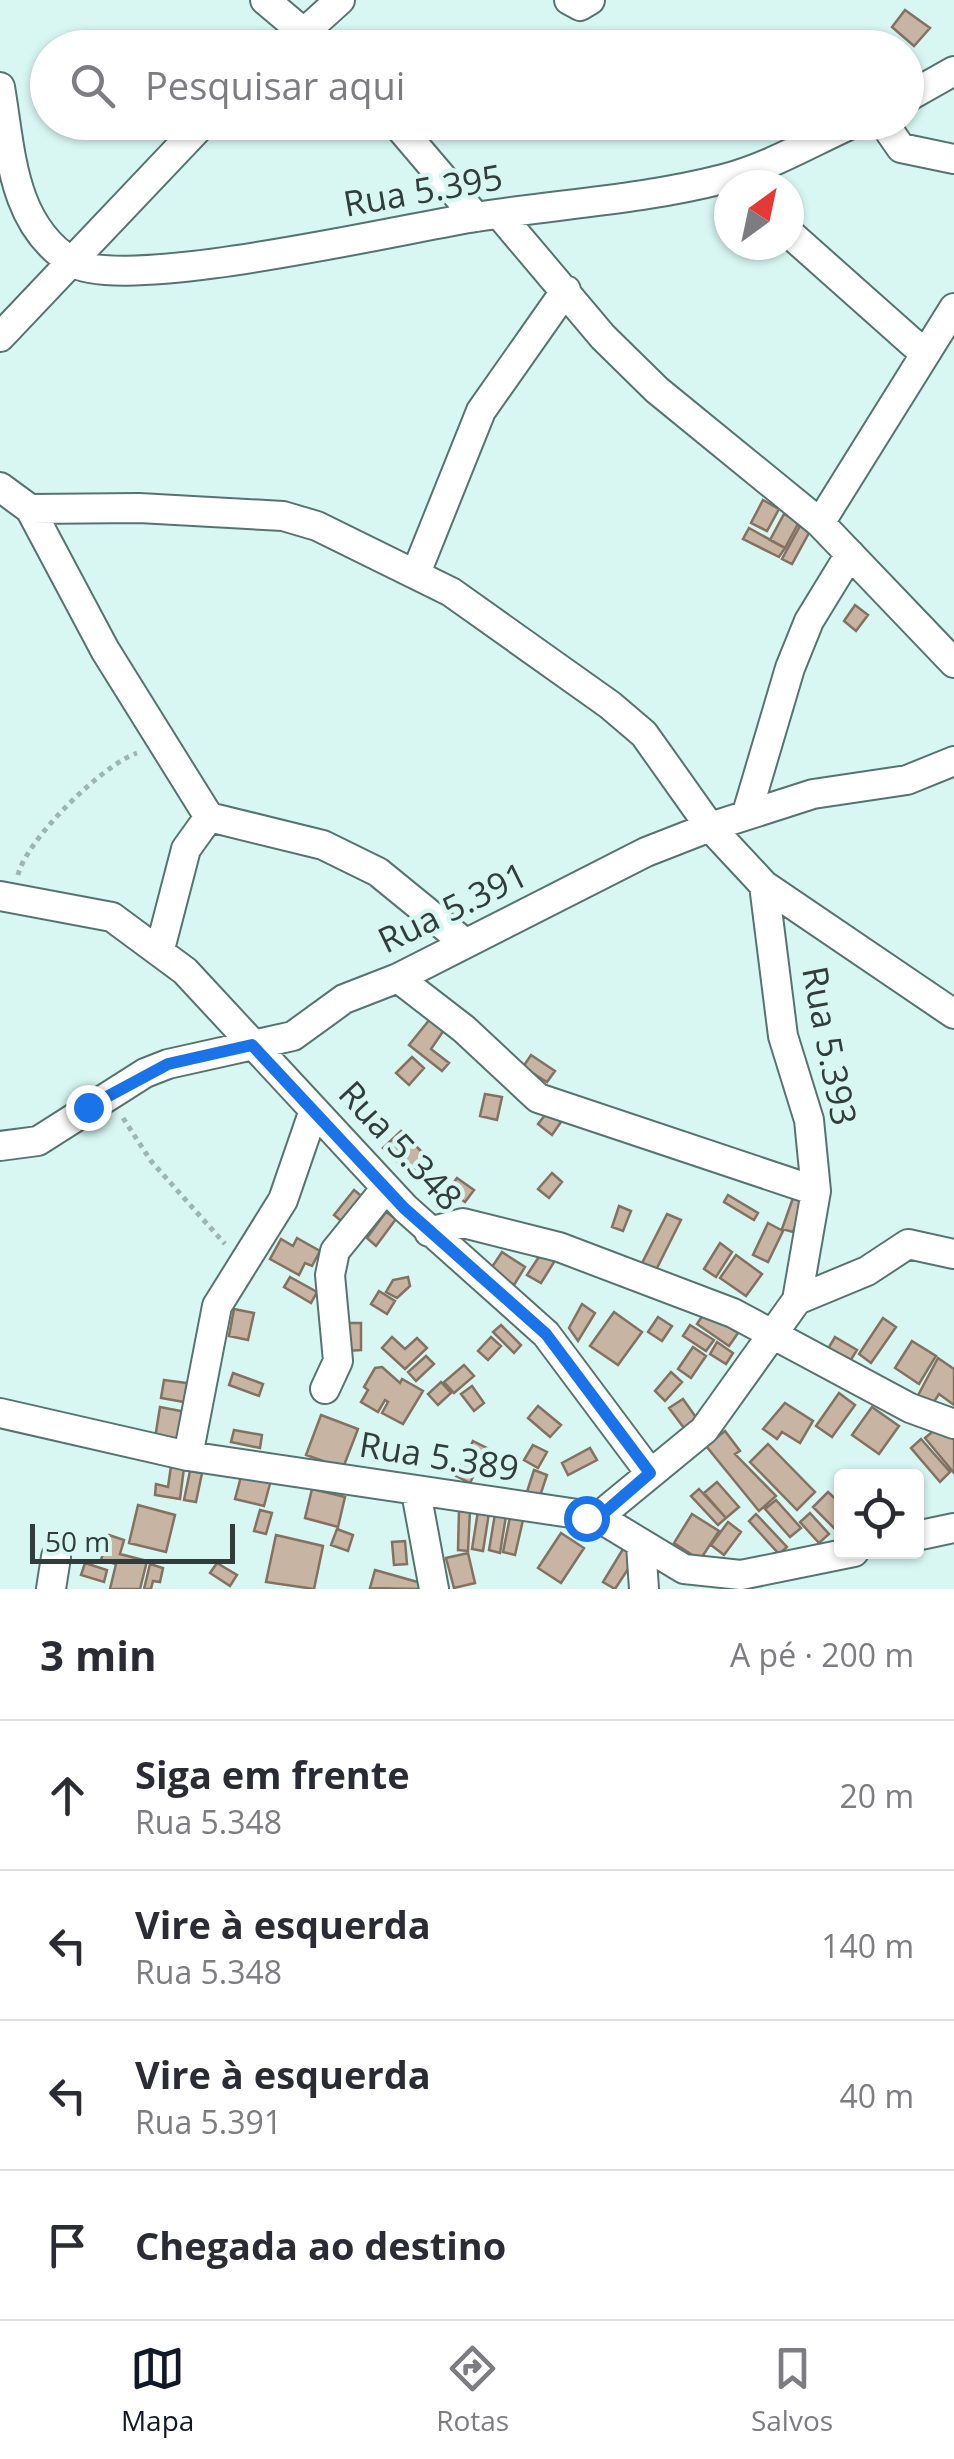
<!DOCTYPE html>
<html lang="pt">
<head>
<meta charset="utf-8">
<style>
	body { margin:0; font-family:"Open Sans",sans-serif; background:#f2f2f3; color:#2b2b33 }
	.controls { position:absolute; right:30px; bottom:30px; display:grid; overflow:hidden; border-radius:10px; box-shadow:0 2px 8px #0004 }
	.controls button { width:90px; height:90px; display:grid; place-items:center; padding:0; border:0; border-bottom:2px solid #e1e1e2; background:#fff; color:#2b2b33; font:50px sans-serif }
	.compass { position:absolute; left:714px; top:170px; width:90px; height:90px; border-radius:50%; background:#fff; box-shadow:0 2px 8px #0004; rotate:33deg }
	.scale { position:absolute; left:30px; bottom:25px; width:205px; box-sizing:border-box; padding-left:10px; border:5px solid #313d3b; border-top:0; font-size:28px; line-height:35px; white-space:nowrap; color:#313d3b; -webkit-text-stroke:8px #d8f7f3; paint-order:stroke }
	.stop { position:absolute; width:30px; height:30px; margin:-22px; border:8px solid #1a73e8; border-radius:50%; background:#fff }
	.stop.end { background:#1a73e8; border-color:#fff; box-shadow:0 2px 10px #0008 }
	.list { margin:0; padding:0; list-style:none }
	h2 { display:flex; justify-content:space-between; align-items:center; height:130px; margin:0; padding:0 40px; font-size:42px }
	h2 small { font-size:32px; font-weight:400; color:#7c7c81 }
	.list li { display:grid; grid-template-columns:65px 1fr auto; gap:30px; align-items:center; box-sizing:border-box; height:150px; padding:0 40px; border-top:2px solid #e1e1e2 }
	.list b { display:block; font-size:38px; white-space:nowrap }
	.list p { margin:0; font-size:32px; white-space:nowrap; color:#7c7c81 }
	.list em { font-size:32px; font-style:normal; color:#7c7c81 }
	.icon { flex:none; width:55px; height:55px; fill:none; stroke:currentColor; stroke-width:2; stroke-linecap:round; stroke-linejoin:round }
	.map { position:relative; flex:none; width:954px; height:1589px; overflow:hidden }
	.search { position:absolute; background:#fff; box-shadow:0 2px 8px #0004; left:30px; right:30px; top:30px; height:110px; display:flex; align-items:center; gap:25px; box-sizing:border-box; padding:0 35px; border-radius:55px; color:#7c7c81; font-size:38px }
	.sheet { height:730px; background:#fff }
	nav { display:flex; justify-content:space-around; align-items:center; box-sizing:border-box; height:140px; border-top:2px solid #e1e1e2; background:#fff; font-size:28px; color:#7c7c81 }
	nav a { display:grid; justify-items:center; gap:5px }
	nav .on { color:#111827 }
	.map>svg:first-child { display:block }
	.building { fill:#c7b4a3; stroke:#837161; stroke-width:2.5 }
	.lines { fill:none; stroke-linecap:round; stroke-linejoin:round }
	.street-casing { stroke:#57736f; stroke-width:32 }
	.path { stroke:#9eb6b3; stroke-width:5; stroke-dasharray:5 5; stroke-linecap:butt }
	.street { stroke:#fff; stroke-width:28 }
	.route { stroke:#1a73e8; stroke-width:12 }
	.labels { text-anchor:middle; stroke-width:9; stroke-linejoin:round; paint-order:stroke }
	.street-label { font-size:35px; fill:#313d3b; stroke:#d8f7f3 }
</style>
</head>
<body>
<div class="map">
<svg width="954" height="1589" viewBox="0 0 954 1589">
	<rect width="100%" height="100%" fill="#d8f7f3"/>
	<path class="building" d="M905 10 930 28 914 46 892 27Z
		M763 500 779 509 767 531 751 523Z
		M784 514 799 522 785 548 770 540Z
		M800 526 810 531 792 564 782 559Z
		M749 528 785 548 779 557 743 539Z
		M855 605 868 615 856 631 844 621Z
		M430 1019 444 1030 431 1049 449 1063 442 1071 409 1045Z
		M531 1055 555 1071 547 1082 523 1067Z
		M412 1057 424 1068 409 1085 396 1073Z
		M485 1094 502 1097 497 1120 480 1116Z
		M549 1110 563 1119 552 1135 538 1124Z
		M401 1131 427 1157 410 1174 383 1148Z
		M552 1173 562 1182 549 1198 538 1189Z
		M457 1178 474 1190 465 1202 448 1190Z
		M354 1190 365 1199 345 1224 334 1215Z
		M728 1195 758 1213 754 1220 724 1202Z
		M794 1195 805 1199 793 1232 782 1229Z
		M619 1206 631 1211 623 1231 612 1227Z
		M386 1212 396 1219 376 1246 367 1238Z
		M667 1214 681 1220 653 1276 639 1269Z
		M768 1223 783 1231 768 1262 753 1255Z
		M297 1238 320 1251 312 1266 305 1263 299 1275 270 1259 281 1239 293 1246Z
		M720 1243 732 1252 716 1277 704 1269Z
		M546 1246 561 1251 541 1283 527 1275Z
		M502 1252 525 1267 514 1285 490 1270Z
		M736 1255 762 1274 746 1296 720 1278Z
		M290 1277 317 1292 311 1303 284 1287Z
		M408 1277 410 1286 397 1298 386 1292 393 1280Z
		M379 1291 395 1301 387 1314 371 1304Z
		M582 1304 595 1313 578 1341 569 1328Z
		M234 1309 254 1313 248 1340 229 1336Z
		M614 1312 642 1332 618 1365 590 1346Z
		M705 1312 738 1333 729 1346 697 1324Z
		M658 1317 672 1326 662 1341 648 1332Z
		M883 1318 896 1327 871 1363 859 1354Z
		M346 1323H361V1350L346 1351Z
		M501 1325 521 1345 514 1353 493 1332Z
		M690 1325 714 1340 706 1351 683 1336Z
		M392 1337 405 1349 417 1338 427 1348 405 1369 382 1348Z
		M491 1337 501 1346 488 1360 478 1351Z
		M835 1337 857 1350 847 1366 826 1352Z
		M912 1341 936 1356 919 1384 895 1368Z
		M717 1342 733 1353 726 1364 710 1354Z
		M693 1347 706 1356 691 1378 678 1369Z
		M426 1356 434 1364 416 1381 408 1372Z
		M938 1358 954 1369V1405L939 1394 930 1408 916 1399Z
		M464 1365 474 1376 454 1393 444 1382Z
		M382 1367 400 1383 402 1379 423 1391 403 1424 382 1413 388 1402 385 1400 378 1412 361 1402 368 1390 364 1387 375 1368Z
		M671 1372 682 1382 665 1401 655 1391Z
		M233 1373 263 1384 259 1396 229 1385Z
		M164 1380 187 1383 184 1402 161 1398Z
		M441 1382 451 1393 438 1405 428 1394Z
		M472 1386 484 1403 474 1411 461 1394Z
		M839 1393 855 1405 832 1437 816 1426Z
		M683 1399 700 1423 687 1432 669 1408Z
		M785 1403 813 1421 800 1443 782 1432 777 1439 763 1429Z
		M538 1406 561 1425 550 1437 528 1418Z
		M160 1407 191 1413 186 1443 155 1438Z
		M872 1407 899 1426 879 1454 852 1435Z
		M321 1415 358 1429 343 1468 306 1455Z
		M943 1423 954 1435V1473L925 1438Z
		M234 1430 262 1435 260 1448 231 1442Z
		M725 1431 740 1451 735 1454 776 1496 759 1511 706 1446Z
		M921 1439 950 1472 940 1482 911 1448Z
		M473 1441 487 1448 470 1483 456 1476Z
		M768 1444 815 1492 797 1510 750 1462Z
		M533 1445 547 1452 538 1468 524 1460Z
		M590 1448 597 1460 568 1475 562 1463Z
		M171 1466 184 1468 180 1499 155 1495 156 1484 168 1487Z
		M534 1470 547 1475 538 1502 525 1498Z
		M190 1471 202 1473 196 1502 184 1500Z
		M242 1473 271 1480 264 1506 235 1499Z
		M717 1482 739 1507 726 1518 704 1493Z
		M312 1489 345 1497 338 1527 305 1518Z
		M699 1489 726 1518 718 1525 691 1496Z
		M828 1492 842 1505 838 1532 813 1507Z
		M776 1500 801 1528 790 1537 765 1509Z
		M138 1505 175 1515 166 1552 129 1543Z
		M260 1510 272 1513 266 1534 254 1531Z
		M459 1510 470 1511 468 1551 458 1550Z
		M478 1511 489 1513 483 1551 472 1549Z
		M810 1513 829 1534 819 1543 800 1522Z
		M495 1514 506 1516 500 1553 489 1550Z
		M692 1514 719 1531 700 1560 674 1543Z
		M756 1514 787 1547 779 1554 749 1521Z
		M510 1517 523 1520 515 1555 503 1552Z
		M728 1522 741 1532 724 1555 711 1545Z
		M337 1529 353 1535 348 1551 331 1545Z
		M561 1533 584 1548 561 1583 538 1568Z
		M109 1535 124 1540 120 1554 147 1561 140 1589H110L116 1564 101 1560Z
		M276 1535 323 1546 314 1589 266 1582Z
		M405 1541 407 1564 394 1565 392 1542Z
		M623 1549 636 1557 615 1589 603 1582Z
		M468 1553 475 1583 454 1588 446 1558Z
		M85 1563 107 1570 104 1582 81 1575Z
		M217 1563 237 1575 230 1586 210 1573Z
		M150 1564 163 1568 160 1582 153 1581 151 1589H144Z
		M375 1570 421 1583 420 1589 370 1588Z"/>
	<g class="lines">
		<defs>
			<path id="street" d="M265 0 322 48
				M569 0 580 6 590 0
				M287 48 340 0
				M0 87C11 150 11 224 72 262 123 294 405 228 476 217 558 204 641 200 723 179 768 168 813 141 856 122
				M906 98 954 71
				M395 122 476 217
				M883 122 901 148 954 159
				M500 215 603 337 657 390 820 523 954 663
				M789 233 925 354
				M0 337 204 122
				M0 487 30 509 105 650 209 817 323 845 378 872 465 943
				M30 509 139 508 283 516 317 526 451 592 610 705 644 734 710 827 764 885 783 1036 809 1120 816 1191 797 1300
				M820 523 954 308
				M416 573 481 411 566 290
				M747 813 790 668 809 621 850 554
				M764 885 954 1014
				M0 896 112 917 185 971 405 1208 546 1334 650 1473
				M160 949 186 849 209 817
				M398 978 464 1029 538 1098 816 1191
				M0 1146 38 1141 145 1073 168 1064 293 1036 344 999 398 978 646 852 710 827 813 794 907 780 954 761
				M429 1232 463 1223 559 1247 733 1313 910 1408 954 1424
				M325 1389 338 1361 330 1275 335 1251 386 1188
				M0 1413 188 1456 598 1517 684 1569 741 1575 854 1552
				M188 1456 217 1306 283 1200 314 1110
				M416 1492 434 1589
				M598 1517 704 1430 797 1300 867 1271 908 1244 954 1254
				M916 1536 954 1528
				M641 1545 644 1589
				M51 1589 56 1557"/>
		</defs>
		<use href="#street" class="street-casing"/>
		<path class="path" d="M18 875C26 840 102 765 137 753
			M123 1118 151 1161 225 1244"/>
		<use href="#street" class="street"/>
	</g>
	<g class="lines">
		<path class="route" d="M88 1107 168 1064 252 1045 404 1208 546 1334 650 1473 598 1518H586"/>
	</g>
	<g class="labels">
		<g class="street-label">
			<text transform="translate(423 191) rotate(-10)" y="12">Rua 5.395</text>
			<text transform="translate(453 908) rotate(-26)" y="12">Rua 5.391</text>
			<text transform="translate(829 1046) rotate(79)" y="12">Rua 5.393</text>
			<text transform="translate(400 1146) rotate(47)" y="12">Rua 5.348</text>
			<text transform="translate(439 1457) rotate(9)" y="12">Rua 5.389</text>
		</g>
	</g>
</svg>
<div class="controls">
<button><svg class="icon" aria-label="locate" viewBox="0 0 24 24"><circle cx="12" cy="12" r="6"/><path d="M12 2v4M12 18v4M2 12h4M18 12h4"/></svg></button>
</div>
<svg class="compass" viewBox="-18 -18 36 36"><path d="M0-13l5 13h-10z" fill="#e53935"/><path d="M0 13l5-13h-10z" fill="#7c7c81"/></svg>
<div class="scale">50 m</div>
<div class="stop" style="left:586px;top:1518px"></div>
<div class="stop end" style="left:88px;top:1107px"></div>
<div class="search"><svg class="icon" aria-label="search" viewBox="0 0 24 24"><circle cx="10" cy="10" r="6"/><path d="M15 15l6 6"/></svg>Pesquisar aqui</div>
</div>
<section class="sheet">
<h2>3 min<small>A pé · 200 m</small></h2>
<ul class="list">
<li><svg class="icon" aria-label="ahead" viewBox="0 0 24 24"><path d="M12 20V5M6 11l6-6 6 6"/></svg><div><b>Siga em frente</b><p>Rua 5.348</p></div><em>20 m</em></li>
<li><svg class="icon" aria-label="left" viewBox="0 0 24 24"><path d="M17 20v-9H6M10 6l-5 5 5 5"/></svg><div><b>Vire à esquerda</b><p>Rua 5.348</p></div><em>140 m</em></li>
<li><svg class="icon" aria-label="left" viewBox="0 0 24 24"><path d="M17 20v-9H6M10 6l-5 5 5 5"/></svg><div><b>Vire à esquerda</b><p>Rua 5.391</p></div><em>40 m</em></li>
<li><svg class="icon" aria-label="arrive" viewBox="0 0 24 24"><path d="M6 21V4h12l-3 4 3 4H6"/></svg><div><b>Chegada ao destino</b></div></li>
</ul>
</section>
<nav>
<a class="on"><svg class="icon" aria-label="map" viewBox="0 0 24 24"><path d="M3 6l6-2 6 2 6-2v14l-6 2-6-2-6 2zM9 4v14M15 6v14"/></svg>Mapa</a>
<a><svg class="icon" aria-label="directions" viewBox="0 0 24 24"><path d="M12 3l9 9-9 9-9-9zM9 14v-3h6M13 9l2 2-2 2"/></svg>Rotas</a>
<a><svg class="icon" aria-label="saved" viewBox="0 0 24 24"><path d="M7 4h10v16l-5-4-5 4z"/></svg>Salvos</a>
</nav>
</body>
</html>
